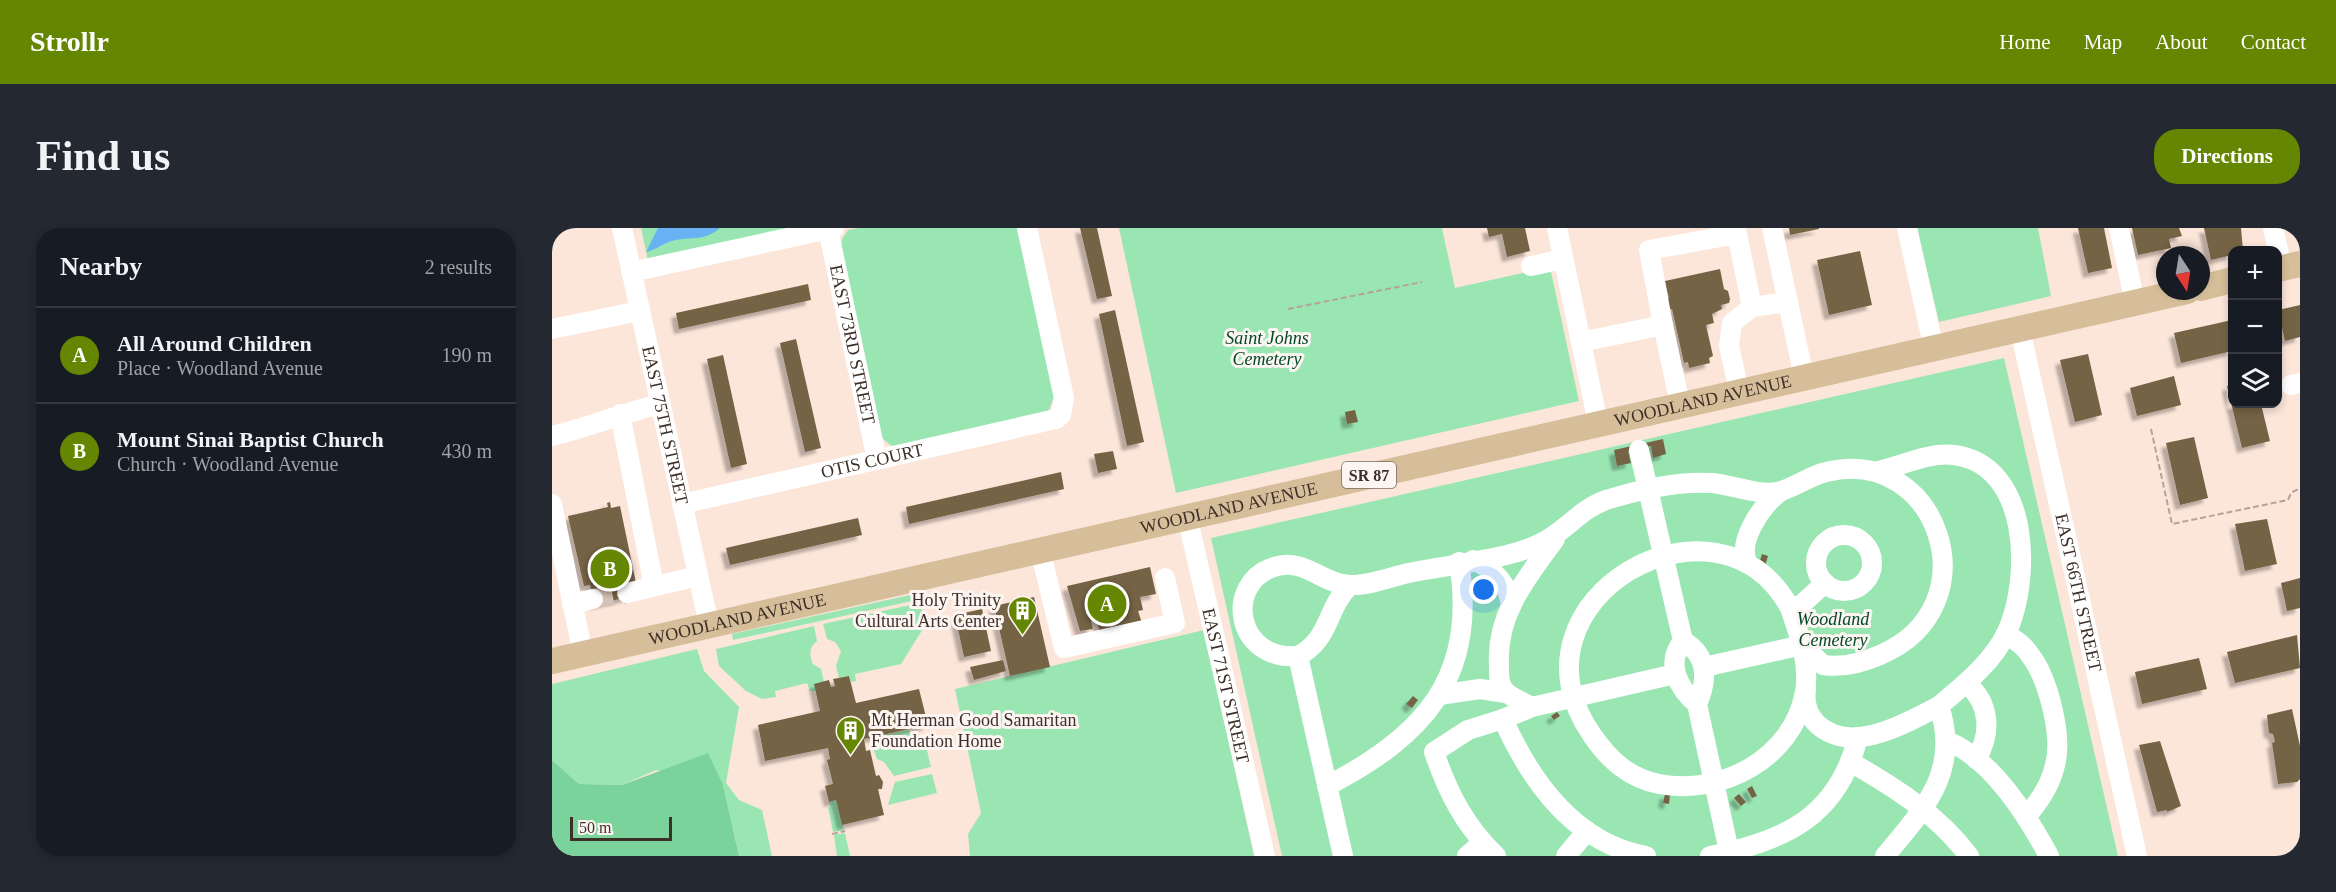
<!DOCTYPE html>
<html lang="en">
<head>
<meta charset="utf-8">
<style>
	body { margin:0; font-family:Georgia,serif; background:#242831; color:#f1f3f6 }
	.controls { position:absolute; right:18px; top:18px; display:grid; overflow:hidden; border-radius:12px; box-shadow:0 3px 9px #0003 }
	.controls button { width:54px; height:54px; display:grid; place-items:center; padding:0; border:0; border-bottom:2px solid #363941; background:#171b24; color:#f1f3f6; font:30px sans-serif }
	.compass { position:absolute; left:1604px; top:18px; width:54px; height:54px; border-radius:50%; background:#171b24; box-shadow:0 3px 9px #0003; rotate:168deg }
	.scale { position:absolute; left:18px; bottom:15px; width:102px; box-sizing:border-box; padding-left:6px; border:3px solid #3e3029; border-top:0; font-size:16px; line-height:21px; white-space:nowrap; color:#3e3029; -webkit-text-stroke:4px #fdf5f1; paint-order:stroke }
	.you { position:absolute; left:932px; top:362px; width:21px; height:21px; margin:-15px; border:4px solid #fff; border-radius:50%; background:#1a73e8; box-shadow:0 0 0 9px #1a73e833 }
	.badge { display:grid; place-items:center; width:39px; height:39px; border-radius:50%; background:#658601; color:#fff; font-size:20px; font-weight:700 }
	.pin { position:absolute; translate:-50% -50%; border:3px solid #fff; box-shadow:0 2px 6px #0006 }
	.list { margin:0; padding:0; list-style:none }
	h2 { display:flex; justify-content:space-between; align-items:center; height:78px; margin:0; padding:0 24px; font-size:26px }
	h2 small { font-size:20px; font-weight:400; color:#9ea1a6 }
	.list li { display:grid; grid-template-columns:39px 1fr auto; gap:18px; align-items:center; box-sizing:border-box; height:96px; padding:0 24px; border-top:2px solid #363941 }
	.list b { display:block; font-size:22px; white-space:nowrap }
	.list p { margin:0; font-size:20px; white-space:nowrap; color:#9ea1a6 }
	.list em { font-size:20px; font-style:normal; color:#9ea1a6 }
	.icon { flex:none; width:33px; height:33px; fill:none; stroke:currentColor; stroke-width:2; stroke-linecap:round; stroke-linejoin:round }
	.map { position:relative; flex:none; width:1748px; height:628px; overflow:hidden; border-radius:24px }
	header { display:flex; align-items:center; gap:36px; box-sizing:border-box; height:84px; padding:0 30px; background:#658601; color:#fff }
	header strong { font-size:28px }
	nav { display:flex; gap:33px; margin-inline-start:auto; font-size:21px }
	.intro { display:flex; align-items:center; justify-content:space-between; box-sizing:border-box; height:144px; padding:0 36px }
	h1 { margin:0; font-size:42px }
	.button { padding:15px 27px; border-radius:24px; background:#658601; color:#fff; font-size:21px; font-weight:700 }
	main { display:flex; gap:36px; padding:0 36px }
	aside { flex:1; background:#171b24; border-radius:24px; box-shadow:0 3px 9px #0003 }
	.map>svg:first-child { display:block }
	.green { fill:#9ae6b3 }
	.forest { fill:#7ad39a }
	.water { fill:#68b1f2 }
	.building { fill:#756345; filter:url(#shadow) }
	.lines { fill:none; stroke-linecap:round; stroke-linejoin:round }
	.minor-tunnel { stroke:#d6c1b6; stroke-width:20; stroke-dasharray:20 10; stroke-linecap:butt }
	.path { stroke:#b5a298; stroke-width:2; stroke-dasharray:6 3; stroke-linecap:butt }
	.minor { stroke:#fff; stroke-width:20 }
	.major { stroke:#d6be9a; stroke-width:26 }
	.labels { text-anchor:middle; stroke-width:6; stroke-linejoin:round; paint-order:stroke }
	.shield { fill:#fdf5f1; stroke:#776b65; stroke-width:1.5 }
	.shield-label { font-size:16px; font-weight:bold; fill:#3e3029 }
	.park-label { font-size:18px; font-style:italic; fill:#004a27; stroke:#fdf5f1 }
	.street-label { font-size:18px; fill:#3e3029; stroke:#fdf5f1 }
	.poi-label { font-size:18px; fill:#3e3029; stroke:#fdf5f1; text-anchor:end }
</style>
</head>
<body>
<header>
<strong>Strollr</strong>
<nav><a>Home</a><a>Map</a><a>About</a><a>Contact</a></nav>
</header>
<div class="intro"><h1>Find us</h1><a class="button">Directions</a></div>
<main>
<aside>
<h2>Nearby<small>2 results</small></h2>
<ul class="list">
<li><span class="badge">A</span><div><b>All Around Children</b><p>Place · Woodland Avenue</p></div><em>190 m</em></li>
<li><span class="badge">B</span><div><b>Mount Sinai Baptist Church</b><p>Church · Woodland Avenue</p></div><em>430 m</em></li>
</ul>
</aside>
<div class="map">
<svg width="1748" height="628" viewBox="0 0 1748 628">
	<defs>
		<filter id="shadow"><feDropShadow dx="-5" dy="5" stdDeviation="1.5" flood-color="#0004"/></filter>
	</defs>
	<rect width="100%" height="100%" fill="#fce5d9"/>
	<path class="green" d="M89 0H247L96 33Z
		M307 0H467L503 166 497 182 491 188 347 219 338 217 329 209 289 19 290 11 296 2Z
		M567 0H890L903 60 998 39 1027 173 624 265Z
		M1365 0H1486L1499 68 1387 94Z
		M1452 130 1566 628H730L659 310Z
		M358 367 363 368 360 373 181 412 180 406Z
		M363 376H368L374 396 349 436 303 446 304 453 299 454 297 448 287 450 284 438 289 423 283 414 275 411 271 396Z
		M262 398 265 413C257 419 257 427 261 436L269 441 272 454 264 463H258L255 455 223 463 224 469 210 471 194 463 167 438 164 421Z
		M652 402 702 628H418L416 606 429 585 403 461Z
		M145 421 152 443 187 479 174 555 187 572 210 582 220 628H187L171 557 104 542 70 557 27 556 0 532V456Z
		M357 502 361 516 373 514 379 539 342 548 332 534 325 531 317 510Z
		M380 546 385 565 336 577 343 554Z
		M284 572 292 602 281 604 276 579H278L277 574Z
		M293 605 298 628H285L282 607Z"/>
	<path class="forest" d="M156 525 171 557 187 628H0V532L27 556 70 557Z"/>
	<path class="water" d="M106 0H168C151 15 136 7 117 14 109 17 103 22 94 24Z"/>
	<path class="building" d="M528 0H545L560 68 545 71Z
		M935 0H973L978 23 955 29 950 6 937 9Z
		M1237 0H1267V1L1238 7Z
		M1526 0H1552L1560 40 1536 45Z
		M1580 0H1627L1630 8 1617 11 1619 20 1586 27Z
		M1652 0H1689L1691 22H1680V27L1659 32Z
		M1308 23 1320 77 1277 87 1265 32Z
		M1168 41 1172 61 1176 63 1178 71 1177 75 1169 77 1170 81 1160 86 1162 95 1154 97 1161 128 1157 130 1158 135 1137 140 1136 134 1132 135 1120 81 1114 82 1112 72 1117 70 1113 53Z
		M256 56 259 72 127 101 124 85Z
		M1748 77V109L1733 113 1726 82Z
		M563 82 592 214 575 218 547 86Z
		M1680 92V123L1629 135 1622 105Z
		M244 111 269 220 253 224 228 115Z
		M1536 126 1550 187 1523 194 1508 132Z
		M171 127 195 236 179 240 155 131Z
		M1622 148 1629 177 1585 188 1578 160Z
		M1680 157V176H1709L1718 213 1690 220 1675 158Z
		M803 182 806 194 795 196 793 184Z
		M1642 209 1656 270 1628 277 1614 215Z
		M1111 211 1114 226 1101 230 1099 218 1076 223 1079 235 1065 238 1062 222Z
		M561 223 565 241 546 245 542 226Z
		M509 244 512 261 357 296 354 279Z
		M58 274 59 280 68 278 84 355 76 369 42 377 38 357 32 358 16 288 56 279 55 275Z
		M306 290 310 307 178 337 174 320Z
		M1715 291 1725 336 1693 343 1683 296Z
		M1210 326 1216 328 1213 338 1207 336Z
		M598 339 604 366 588 369 591 382 586 383 590 395 548 404 544 392 539 393 541 401 528 403 515 358Z
		M1748 350V380L1735 383 1729 355Z
		M482 369 498 439 458 448 442 378Z
		M430 381 439 423 412 429 403 387Z
		M1745 407 1748 440 1683 455 1675 424Z
		M1647 430 1655 461 1590 476 1583 444Z
		M451 432 454 443 422 452 418 439Z
		M297 448 304 475 367 461 376 497 312 511 314 523 318 522 324 548 327 547 331 554 330 561H326L332 587 290 597 284 572 277 574 273 558 281 556 275 532 278 531 276 520 213 533 206 497 268 483 262 456 277 452 279 459 283 458 281 451Z
		M861 468 866 472 860 480 854 476Z
		M1740 481 1748 518V551L1745 554 1726 556 1720 515 1723 514 1721 506 1717 505 1715 487Z
		M1005 484 1008 488 1002 492 999 488Z
		M1608 513 1629 578 1615 584V582L1605 584 1587 517Z
		M1200 558 1205 568 1200 570 1195 561Z
		M1113 566H1118L1117 576 1111 575Z
		M1187 566 1194 574 1189 578 1182 570Z"/>
	<g class="lines">
		<path class="minor-tunnel" d="M41 371 75 365"/>
		<path class="path" d="M736 81 870 54
			M1599 201 1620 296 1736 272 1739 265 1748 260
			M280 606 293 603"/>
		<g class="minor">
			<path id="s1" d="M70 0 157 397"/>
			<path d="M1005 0 1046 195"/>
			<path d="M1220 0 1252 149"/>
			<path d="M1355 0 1382 121"/>
			<path d="M1567 0 1583 75"/>
			<path d="M1721 0 1730 40"/>
			<path id="s2" d="M276 1 325 232"/>
			<path d="M979 38 1011 31"/>
			<path d="M79 44 282 0"/>
			<path d="M1111 97 1128 176"/>
			<path d="M0 101 87 83"/>
			<path id="s3" d="M1468 101 1585 628"/>
			<path d="M1029 114 1111 97 1097 22 1185 6 1200 79 1236 74"/>
			<path d="M1739 157 1748 155"/>
			<path d="M1187 163 1177 118 1180 95 1200 79"/>
			<path d="M68 186 102 358"/>
			<path d="M0 208C37 199 71 185 108 176"/>
			<path d="M1087 222 1131 413C1156 427 1156 452 1145 476L1178 628"/>
			<path d="M1326 243C1350 238 1376 224 1402 227 1479 237 1479 351 1455 404 1441 434 1412 457 1387 478"/>
			<path d="M0 276 31 426"/>
			<path id="s4" d="M130 276 504 191 509 187 512 170 475 0"/>
			<path id="s5" d="M635 288 713 628"/>
			<circle cx="1292" cy="335" r="28"/>
			<path d="M488 322 512 420 623 395 613 350"/>
			<path d="M921 332C941 341 956 354 959 377"/>
			<path d="M1196 336C1184 314 1210 277 1228 264"/>
			<path d="M75 365 146 348"/>
			<path d="M20 376 41 371"/>
			<path d="M1238 380C1166 247 946 372 1040 507 1057 532 1077 550 1107 556 1170 568 1241 530 1253 464 1258 435 1247 406 1238 380L1249 377 1273 355"/>
			<path d="M1454 406C1463 412 1472 417 1478 427 1496 450 1511 508 1503 537 1499 556 1487 574 1474 589"/>
			<path d="M1131 413C1113 435 1126 460 1145 476"/>
			<path d="M746 428C779 411 774 380 798 357"/>
			<path d="M1415 456C1438 475 1440 506 1424 531"/>
			<path d="M1254 462C1252 475 1256 487 1265 496 1299 528 1354 495 1387 478 1409 543 1372 581 1333 628"/>
			<path d="M887 467 928 461 954 465"/>
			<path d="M980 479C971 474 959 470 952 462 946 455 947 445 947 436 944 386 976 348 1003 311"/>
			<path d="M1395 513C1439 530 1476 589 1497 628"/>
			<path d="M1300 535C1344 560 1386 587 1417 628"/>
			<path d="M775 558C872 508 926 449 907 334"/>
			<path d="M791 628 746 428C683 433 672 355 722 339 752 329 770 356 798 357 816 358 839 349 856 345 894 337 954 332 987 316 1012 305 1028 281 1054 272 1086 262 1127 253 1160 255 1182 257 1208 269 1229 263 1245 258 1258 248 1274 244 1386 216 1442 379 1328 427 1310 435 1291 440 1271 437L1250 417 1152 439"/>
			<path d="M915 628 930 615"/>
			<path d="M944 628C913 598 896 565 882 524L916 502 951 491"/>
			<path d="M1014 628 1035 603"/>
			<path d="M1094 628C1022 615 979 554 951 491L980 479 1123 446"/>
			<path d="M1158 628C1234 613 1286 588 1306 509"/>
		</g>
		<g class="major">
			<path d="M1726 41 1748 36"/>
			<path d="M1649 60 1680 52"/>
			<path id="s6" d="M0 433 1635 63"/>
		</g>
	</g>
	<defs>
		<symbol id="building-pin" viewBox="-11 -11 22 30"><path d="M0 17L-7.5 6A9.5 9.5 0 1 1 7.5 6Z" fill="#658601" stroke="#fdf5f1"/><path d="M-4-6H4V6H1V3H-1V6H-4ZM-2.5-4.3h1.7v1.8h-1.7ZM.8-4.3h1.7v1.8H.8ZM-2.5-1h1.7V.8h-1.7ZM.8-1h1.7V.8H.8Z" fill="#fff"/></symbol>
	</defs>
	<g fill-rule="evenodd">
		<use href="#building-pin" x="454" y="366" width="33" height="45"/>
		<use href="#building-pin" x="282" y="486" width="33" height="45"/>
	</g>
	<g class="labels">
		<rect class="shield" x="790" y="234" width="54" height="26" rx="4.5"/>
		<g class="shield-label">
			<text x="817" y="253">SR 87</text>
		</g>
		<g class="park-label">
			<text x="715" y="116">Saint Johns<tspan x="715" dy="21">Cemetery</tspan></text>
			<text x="1281" y="397">Woodland<tspan x="1281" dy="21">Cemetery</tspan></text>
		</g>
		<g class="street-label">
			<text dy="6" stroke="none"><textPath href="#s2" startOffset="118">EAST 73RD STREET</textPath></text>
			<text dy="6" stroke="none"><textPath href="#s6" startOffset="1180">WOODLAND AVENUE</textPath></text>
			<text dy="6" stroke="none"><textPath href="#s1" startOffset="202">EAST 75TH STREET</textPath></text>
			<text dy="6" stroke="none"><textPath href="#s4" startOffset="195">OTIS COURT</textPath></text>
			<text dy="6" stroke="none"><textPath href="#s6" startOffset="694">WOODLAND AVENUE</textPath></text>
			<text dy="6" stroke="none"><textPath href="#s3" startOffset="270">EAST 66TH STREET</textPath></text>
			<text dy="6" stroke="none"><textPath href="#s6" startOffset="190">WOODLAND AVENUE</textPath></text>
			<text dy="6" stroke="none"><textPath href="#s5" startOffset="174">EAST 71ST STREET</textPath></text>
		</g>
		<g class="poi-label">
			<text x="449" y="378">Holy Trinity<tspan x="449" dy="21">Cultural Arts Center</tspan></text>
			<text x="319" y="498" text-anchor="start">Mt Herman Good Samaritan<tspan x="319" dy="21">Foundation Home</tspan></text>
		</g>
	</g>
</svg>
<div class="controls">
<button>+</button>
<button>−</button>
<button><svg class="icon" aria-label="layers" viewBox="0 0 24 24"><path d="M12 4l9 5-9 5-9-5zM3 14l9 5 9-5"/></svg></button>
</div>
<svg class="compass" viewBox="-18 -18 36 36"><path d="M0-13l5 13h-10z" fill="#e53935"/><path d="M0 13l5-13h-10z" fill="#9ea1a6"/></svg>
<div class="scale">50 m</div>
<div class="you"></div>
<div class="pin badge" style="left:555px;top:376px">A</div>
<div class="pin badge" style="left:58px;top:341px">B</div>
</div>
</main>
</body>
</html>
